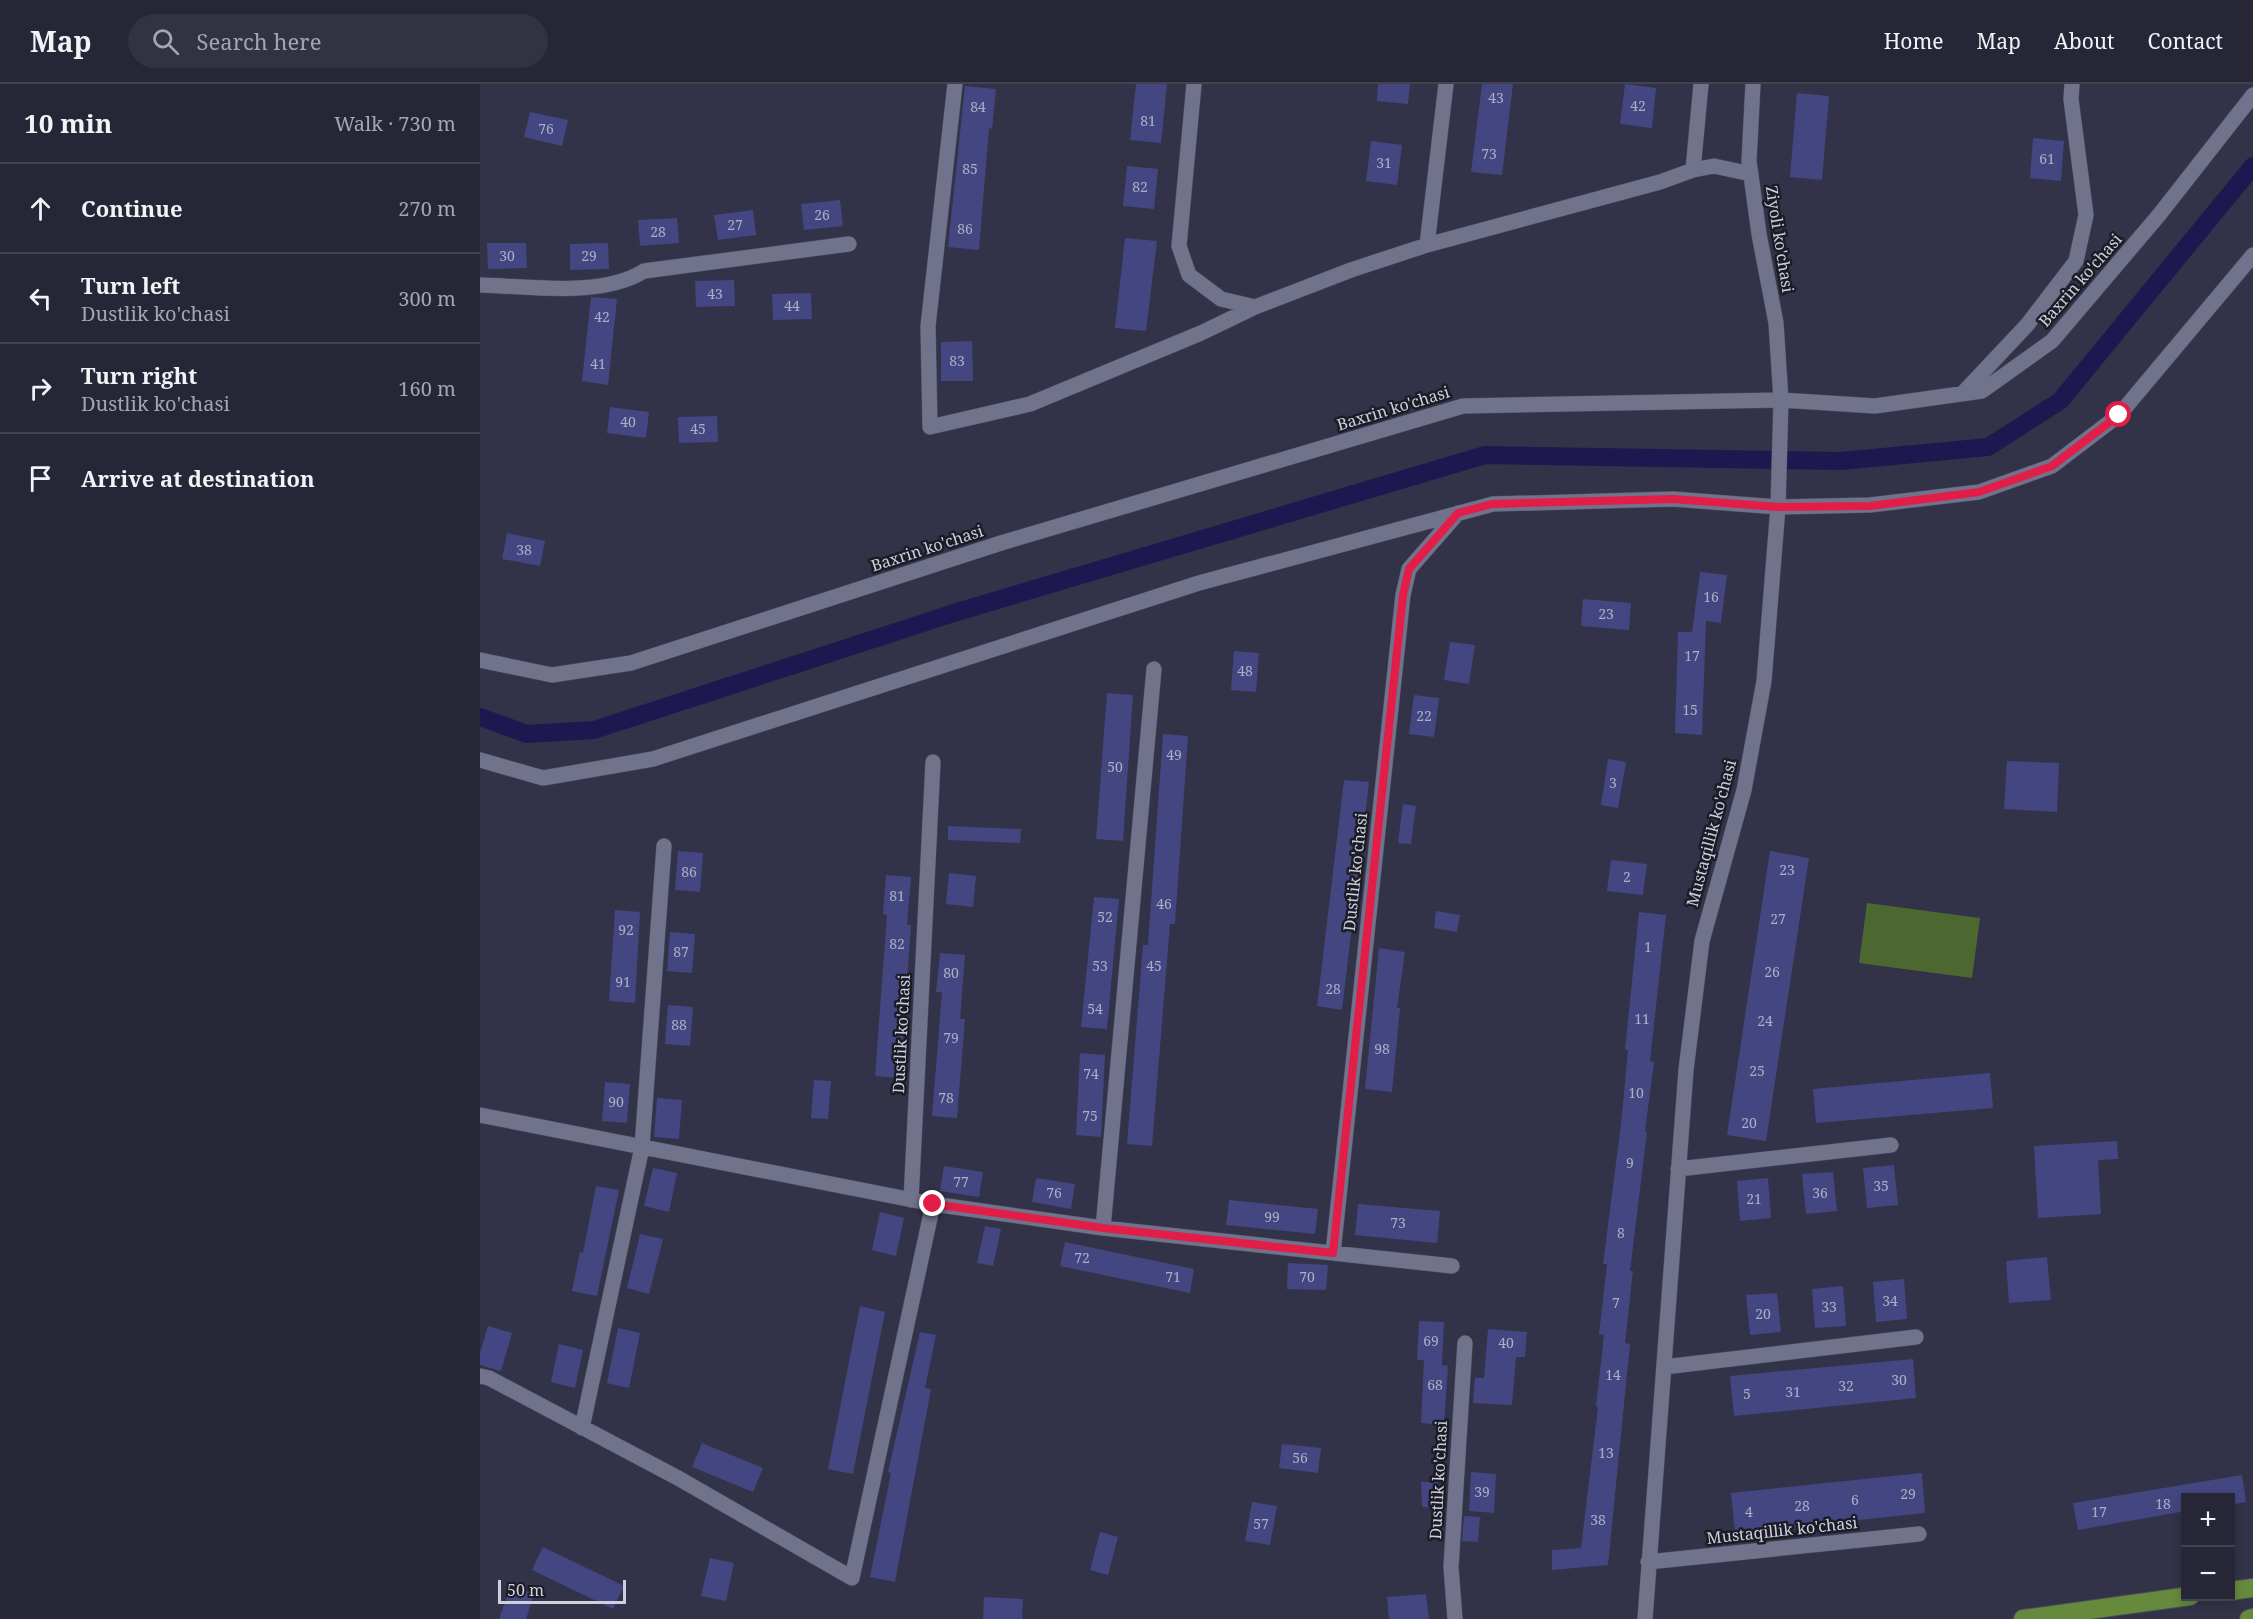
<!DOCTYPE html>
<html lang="en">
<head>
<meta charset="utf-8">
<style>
	body { margin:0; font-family:"Noto Serif",serif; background:#323242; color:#f1f3f6 }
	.controls { position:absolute; right:18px; bottom:18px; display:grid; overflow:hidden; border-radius:0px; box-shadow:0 3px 9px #0003 }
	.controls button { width:54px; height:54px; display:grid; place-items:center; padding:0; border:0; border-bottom:2px solid #424351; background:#262636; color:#f1f3f6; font:30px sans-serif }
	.scale { position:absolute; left:18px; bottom:15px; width:128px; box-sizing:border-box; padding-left:6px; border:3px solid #ced0dd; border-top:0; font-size:16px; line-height:21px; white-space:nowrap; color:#ced0dd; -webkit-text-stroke:4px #1b1c26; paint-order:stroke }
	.stop { position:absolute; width:18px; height:18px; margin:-14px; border:4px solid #e11d48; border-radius:50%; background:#fff }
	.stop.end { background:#e11d48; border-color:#fff; box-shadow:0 2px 6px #0008 }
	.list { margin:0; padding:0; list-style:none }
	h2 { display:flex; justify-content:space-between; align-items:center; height:78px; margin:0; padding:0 24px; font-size:26px }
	h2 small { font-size:20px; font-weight:400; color:#a4a5ad }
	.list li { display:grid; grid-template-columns:39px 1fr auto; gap:18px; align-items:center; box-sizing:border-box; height:90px; padding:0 24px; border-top:2px solid #424351 }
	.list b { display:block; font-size:22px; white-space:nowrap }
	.list p { margin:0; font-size:20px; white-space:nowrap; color:#a4a5ad }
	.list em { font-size:20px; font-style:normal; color:#a4a5ad }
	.icon { flex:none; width:33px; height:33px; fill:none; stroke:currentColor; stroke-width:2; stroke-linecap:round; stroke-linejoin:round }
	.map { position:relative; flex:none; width:1773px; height:1535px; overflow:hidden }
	header { display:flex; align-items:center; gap:36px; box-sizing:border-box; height:84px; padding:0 30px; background:#262636; border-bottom:2px solid #424351 }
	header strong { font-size:28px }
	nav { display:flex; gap:33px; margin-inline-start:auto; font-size:21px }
	.search { width:420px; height:54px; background:#323242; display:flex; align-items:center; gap:15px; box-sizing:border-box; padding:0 21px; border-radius:33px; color:#a4a5ad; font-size:22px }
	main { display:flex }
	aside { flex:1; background:#262636 }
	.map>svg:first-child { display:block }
	.green { fill:#4d6731 }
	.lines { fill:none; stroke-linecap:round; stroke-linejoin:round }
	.canal { stroke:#1d1950; stroke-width:18 }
	.building { fill:#444681 }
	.minor-casing { stroke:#4c4e5f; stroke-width:16 }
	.trunk-casing { stroke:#4c4e5f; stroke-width:20 }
	.minor { stroke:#70738b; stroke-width:15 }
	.trunk { stroke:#668a3b; stroke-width:18 }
	.route { stroke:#e11d48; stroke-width:8 }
	.labels { text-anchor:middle; stroke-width:5; stroke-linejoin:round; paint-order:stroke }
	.number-label { font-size:14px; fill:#acaec6 }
	.street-label { font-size:16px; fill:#ced0dd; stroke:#1b1c26 }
</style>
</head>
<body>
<header>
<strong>Map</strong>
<div class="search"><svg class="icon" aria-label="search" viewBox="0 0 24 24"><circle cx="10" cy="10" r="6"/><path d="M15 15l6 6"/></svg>Search here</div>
<nav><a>Home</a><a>Map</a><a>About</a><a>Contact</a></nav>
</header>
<main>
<aside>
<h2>10 min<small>Walk · 730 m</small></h2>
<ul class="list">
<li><svg class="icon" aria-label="ahead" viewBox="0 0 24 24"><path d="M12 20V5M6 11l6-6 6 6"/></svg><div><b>Continue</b></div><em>270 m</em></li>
<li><svg class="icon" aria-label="left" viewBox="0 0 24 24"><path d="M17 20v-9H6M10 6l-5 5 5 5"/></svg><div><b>Turn left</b><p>Dustlik ko'chasi</p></div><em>300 m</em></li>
<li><svg class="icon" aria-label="right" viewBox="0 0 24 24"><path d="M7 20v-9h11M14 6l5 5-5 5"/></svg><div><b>Turn right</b><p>Dustlik ko'chasi</p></div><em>160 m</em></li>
<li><svg class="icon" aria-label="arrive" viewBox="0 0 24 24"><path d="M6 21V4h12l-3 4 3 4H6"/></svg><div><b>Arrive at destination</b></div></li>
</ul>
</aside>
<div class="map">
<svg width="1773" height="1535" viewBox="0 0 1773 1535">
	<rect width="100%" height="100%" fill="#323348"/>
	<path class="green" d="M1387 819 1500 834 1492 894 1379 879Z"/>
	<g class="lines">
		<path class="canal" d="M0 633 47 650 114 646 477 528 1005 371 1361 377 1508 363 1580 317 1773 82"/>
	</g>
	<path class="building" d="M656 0H687L681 59 650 56Z
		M898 0H930L928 20 897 17Z
		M1002 0H1033L1022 91 991 88Z
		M1145 0 1176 4 1172 44 1140 40Z
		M485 2 516 5 512 45 509 44 499 166 468 163Z
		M1317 9 1349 12 1342 96 1310 93Z
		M50 28 88 36 82 62 44 53Z
		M1553 54 1584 57 1581 97 1550 94Z
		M891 57 922 61 917 101 886 97Z
		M647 82 678 85 674 125 643 122Z
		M360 116 363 142 324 146 321 120Z
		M273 126 276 151 238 156 234 131Z
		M197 134 199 159 160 162 158 136Z
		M645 154 677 157 666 247 635 244Z
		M7 159H46L47 184 8 185Z
		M128 159 129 185 90 186V160Z
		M254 196 255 222 216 223 215 197Z
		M331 209 332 235 293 236 292 210Z
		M111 213 137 215 128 301 102 297Z
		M492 257 493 297H461V258Z
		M130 323 169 328 166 354 127 349Z
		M237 332 238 358 199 359 198 333Z
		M27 449 65 457 60 482 22 475Z
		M1220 488 1247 491 1241 539 1226 537 1222 651 1195 649 1198 548H1212Z
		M1103 515 1151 519 1149 546 1101 542Z
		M970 558 995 561 989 600 964 596Z
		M754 567 779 569 776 608 751 606Z
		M627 609 653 611 643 757 616 755Z
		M934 611 959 614 954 653 929 650Z
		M683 650 708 652 695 840H690L672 1062 647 1060 663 861H668Z
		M1128 675 1146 678 1138 724 1121 721Z
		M1527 677 1579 679 1577 728 1524 725Z
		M864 696 889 698 862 926 837 922Z
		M923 720 936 722 931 760 918 759Z
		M468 742 541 745 540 759 468 756Z
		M198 767 223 769 220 808 195 806Z
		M1290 767 1329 774 1286 1057 1247 1051Z
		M1131 776 1167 780 1163 811 1127 807Z
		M469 789 496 792 493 823 466 820Z
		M406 791 431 793 427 841H431L420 994 395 992 407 831 403 830Z
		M614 813 639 815 627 945 601 943Z
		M135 826 160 828 155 919 129 917Z
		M956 827 980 831 977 848 954 844Z
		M1159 828 1186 831 1170 977 1174 978 1165 1047 1167 1048 1150 1187H1153L1145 1259 1150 1260 1128 1481 1072 1486V1466L1101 1464 1118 1323 1116 1322 1124 1251 1119 1250 1127 1180H1123L1141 1040 1148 966H1145Z
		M190 848 215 850 212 889 187 887Z
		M899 864 925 868 917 924H920L912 1008 885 1005Z
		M460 869 485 871 480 935H485L477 1034 452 1032 462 908H456Z
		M188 921 213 923 210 962 185 960Z
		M600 969 625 971 621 1053 596 1051Z
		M1510 989 1513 1024 1336 1039 1333 1005Z
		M334 996 351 997 348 1035 331 1034Z
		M125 998 150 1000 147 1039 122 1037Z
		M177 1014 202 1016 199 1055 174 1053Z
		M1637 1057 1638 1075 1618 1076 1621 1130 1558 1134 1554 1062Z
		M1414 1081 1418 1121 1387 1124 1383 1084Z
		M464 1082 503 1088 499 1113 460 1107Z
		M173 1084 197 1089 189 1128 164 1122Z
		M1353 1088 1357 1127 1326 1130 1322 1090Z
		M556 1094 595 1100 591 1125 552 1118Z
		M1288 1094 1291 1134 1260 1137 1257 1097Z
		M116 1102 139 1106 117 1212 92 1207 100 1168 103 1169Z
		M749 1116 838 1125 835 1150 746 1141Z
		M878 1120 960 1127 957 1159 875 1151Z
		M400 1128 424 1134 416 1172 392 1166Z
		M505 1142 521 1145 513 1182 497 1179Z
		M160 1150 183 1155 169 1210 147 1204Z
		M585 1158 714 1185 710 1209 580 1182Z
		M1567 1173 1571 1216 1529 1219 1526 1177Z
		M808 1179 848 1181 846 1206 807 1205Z
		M1424 1195 1427 1235 1396 1238 1393 1198Z
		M1363 1202 1366 1242 1335 1244 1332 1205Z
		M1297 1209 1301 1248 1270 1251 1266 1211Z
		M380 1222 405 1228 373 1390 348 1385Z
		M939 1237 964 1238 962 1281 968 1282 964 1341 941 1339 944 1276H937Z
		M8 1242 32 1249 21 1287 0 1281V1269Z
		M138 1244 160 1249 149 1304 127 1299Z
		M1008 1245 1047 1248 1045 1273H1036L1032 1321 993 1319 995 1294H1004Z
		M440 1248 456 1251 445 1304 451 1305 415 1498 390 1493 411 1389 408 1388Z
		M79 1260 103 1266 95 1304 71 1298Z
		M1433 1275 1436 1314 1254 1332 1250 1292Z
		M222 1359 283 1384 273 1408 212 1383Z
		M802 1360 841 1364 838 1389 799 1384Z
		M991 1388 1016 1390 1014 1429 989 1427Z
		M1442 1389 1445 1429 1255 1449 1251 1409Z
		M1762 1391 1766 1418 1750 1421V1413H1706V1427L1598 1446 1593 1419Z
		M941 1398H958V1423H942Z
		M772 1418 797 1422 790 1461 765 1457Z
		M984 1432 1000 1433 998 1458 982 1457Z
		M620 1448 638 1453 628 1491 610 1486Z
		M63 1463 144 1502 133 1525 52 1486Z
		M230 1474 254 1479 246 1517 221 1512Z
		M31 1502 54 1510 46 1535H19Z
		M946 1510 949 1535H909L907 1513Z
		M504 1513 543 1515 542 1535H503Z"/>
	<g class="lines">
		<defs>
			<path id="minor" d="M475 0 448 242 450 343 550 320 721 249 775 223 871 186 947 161 1180 98 1213 86 1234 82 1271 90
				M714 0 699 162 709 191 741 215 775 223
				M1213 86 1221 0
				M947 161 966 0
				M0 201C49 202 121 214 164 187L369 160
				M1483 309 1547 241 1596 177 1606 131 1591 15 1592 0
				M0 576 72 591 151 579 521 459 983 322 1301 316 1395 322 1502 307 1572 257 1679 131 1773 11
				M0 676 63 694 173 675 719 499 1013 420 1193 415 1298 423 1390 421 1499 408 1572 382 1639 331 1773 171
				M0 1031 453 1120 623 1144 972 1182
				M1198 1085 1411 1061
				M431 1116 453 678
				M623 1144 674 585
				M853 1169 923 511 929 485 978 429
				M1184 1283 1436 1253
				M0 1292 9 1294 198 1394 372 1494 453 1120
				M102 1344 162 1063 184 762
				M1168 1478 1439 1450
				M975 1535 971 1483 985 1259
				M1165 1535 1206 986 1222 857 1264 706 1284 597 1298 423 1301 316 1296 239 1279 150 1269 77 1273 0"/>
			<path id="trunk" d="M1750 1507 1773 1504
				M1543 1535 1710 1512
				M1769 1535 1773 1534"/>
		</defs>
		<use href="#minor" class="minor-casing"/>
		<use href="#trunk" class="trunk-casing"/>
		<use href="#minor" class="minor"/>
		<use href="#trunk" class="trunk"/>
	</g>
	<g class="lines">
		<path class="route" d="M453 1120 623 1144 853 1169 923 511 929 485 978 429 1012 420 1193 415 1298 423 1390 422 1499 408 1572 382 1639 331"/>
	</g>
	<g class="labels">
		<g class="number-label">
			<text x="1016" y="19">43</text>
			<text x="1158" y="27">42</text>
			<text x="498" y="28">84</text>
			<text x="668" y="42">81</text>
			<text x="66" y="50">76</text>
			<text x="1009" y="75">73</text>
			<text x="1567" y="80">61</text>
			<text x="904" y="84">31</text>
			<text x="490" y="90">85</text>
			<text x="660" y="108">82</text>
			<text x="342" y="136">26</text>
			<text x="255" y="146">27</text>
			<text x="485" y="150">86</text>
			<text x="178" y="153">28</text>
			<text x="27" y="177">30</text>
			<text x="109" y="177">29</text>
			<text x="235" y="215">43</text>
			<text x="312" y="227">44</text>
			<text x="122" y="238">42</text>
			<text x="477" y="282">83</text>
			<text x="118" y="285">41</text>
			<text x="148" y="343">40</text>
			<text x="218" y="350">45</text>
			<text x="44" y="471">38</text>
			<text x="1231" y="518">16</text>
			<text x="1126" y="535">23</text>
			<text x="1212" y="577">17</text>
			<text x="765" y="592">48</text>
			<text x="1210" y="631">15</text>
			<text x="944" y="637">22</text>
			<text x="694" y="676">49</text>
			<text x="635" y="688">50</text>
			<text x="1133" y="704">3</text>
			<text x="1307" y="791">23</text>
			<text x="209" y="793">86</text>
			<text x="1147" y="798">2</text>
			<text x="417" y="817">81</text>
			<text x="684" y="825">46</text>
			<text x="625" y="838">52</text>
			<text x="1298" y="840">27</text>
			<text x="146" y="851">92</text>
			<text x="417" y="865">82</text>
			<text x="1168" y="868">1</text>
			<text x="201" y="873">87</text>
			<text x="620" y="887">53</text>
			<text x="674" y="887">45</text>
			<text x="1292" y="893">26</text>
			<text x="471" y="894">80</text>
			<text x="143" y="903">91</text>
			<text x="853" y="910">28</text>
			<text x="615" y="930">54</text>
			<text x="1162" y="940">11</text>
			<text x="1285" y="942">24</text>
			<text x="199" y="946">88</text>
			<text x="471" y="959">79</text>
			<text x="902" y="970">98</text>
			<text x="1277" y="992">25</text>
			<text x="611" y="995">74</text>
			<text x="1156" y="1014">10</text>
			<text x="466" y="1019">78</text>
			<text x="136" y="1023">90</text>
			<text x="610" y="1037">75</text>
			<text x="1269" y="1044">20</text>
			<text x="1150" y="1084">9</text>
			<text x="481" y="1103">77</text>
			<text x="1401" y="1107">35</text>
			<text x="574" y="1114">76</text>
			<text x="1340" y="1114">36</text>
			<text x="1274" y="1120">21</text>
			<text x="792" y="1138">99</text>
			<text x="918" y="1144">73</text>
			<text x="1141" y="1154">8</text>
			<text x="602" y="1179">72</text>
			<text x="693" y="1198">71</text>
			<text x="827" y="1198">70</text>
			<text x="1410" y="1222">34</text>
			<text x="1136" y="1224">7</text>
			<text x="1349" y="1228">33</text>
			<text x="1283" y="1235">20</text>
			<text x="951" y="1262">69</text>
			<text x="1026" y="1264">40</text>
			<text x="1133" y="1296">14</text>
			<text x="1419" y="1301">30</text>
			<text x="955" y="1306">68</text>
			<text x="1366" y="1307">32</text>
			<text x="1313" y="1313">31</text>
			<text x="1267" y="1315">5</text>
			<text x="1126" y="1374">13</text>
			<text x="820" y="1379">56</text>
			<text x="1002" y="1413">39</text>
			<text x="1428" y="1415">29</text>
			<text x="1375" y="1421">6</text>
			<text x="1683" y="1425">18</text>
			<text x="1322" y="1427">28</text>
			<text x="1269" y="1433">4</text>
			<text x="1619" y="1433">17</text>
			<text x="1118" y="1441">38</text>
			<text x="781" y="1445">57</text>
		</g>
		<g class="street-label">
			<text transform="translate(1300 155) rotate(81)" y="6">Ziyoli ko'chasi</text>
			<text transform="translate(1600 196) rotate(-49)" y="6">Baxrin ko'chasi</text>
			<text transform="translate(913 324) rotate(-17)" y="6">Baxrin ko'chasi</text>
			<text transform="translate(447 464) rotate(-18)" y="6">Baxrin ko'chasi</text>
			<text transform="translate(1231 749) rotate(-75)" y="6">Mustaqillik ko'chasi</text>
			<text transform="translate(875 788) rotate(-84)" y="6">Dustlik ko'chasi</text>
			<text transform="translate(421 950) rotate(-87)" y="6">Dustlik ko'chasi</text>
			<text transform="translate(958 1396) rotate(-87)" y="6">Dustlik ko'chasi</text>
			<text transform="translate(1302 1446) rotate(-6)" y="6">Mustaqillik ko'chasi</text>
		</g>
	</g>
</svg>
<div class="controls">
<button>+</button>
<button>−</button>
</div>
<div class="scale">50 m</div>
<div class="stop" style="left:1639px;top:331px"></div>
<div class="stop end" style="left:453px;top:1120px"></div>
</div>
</main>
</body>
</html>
